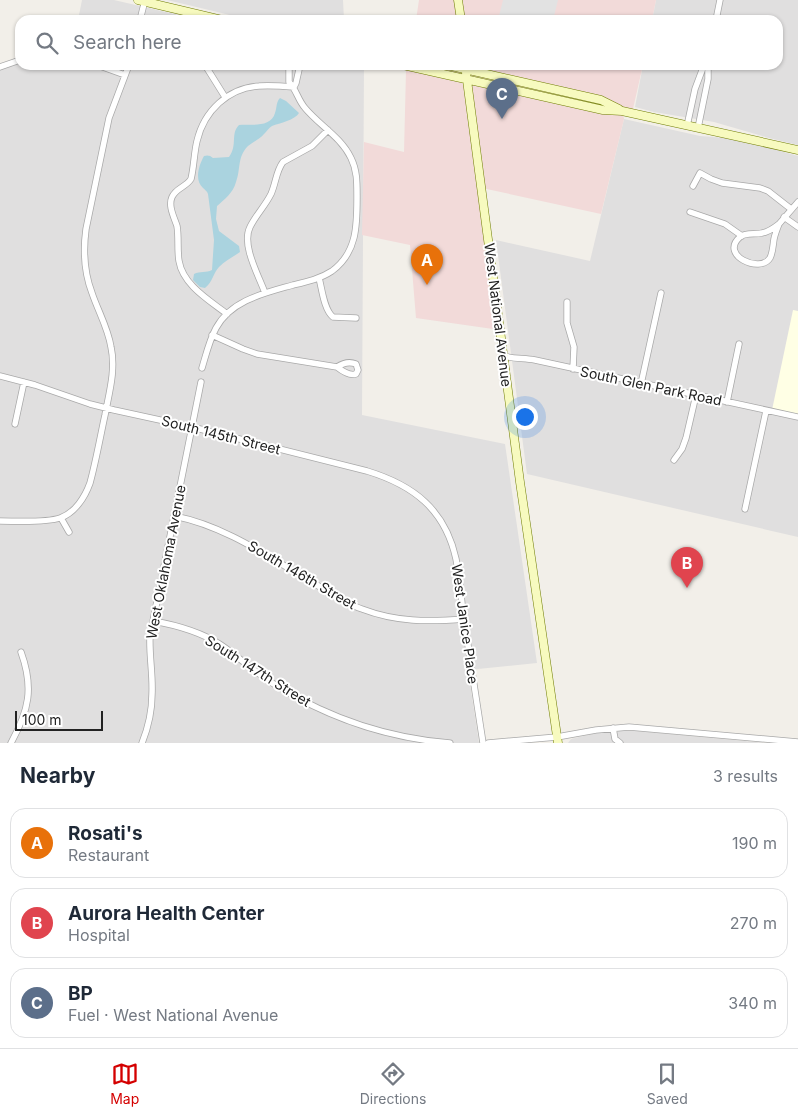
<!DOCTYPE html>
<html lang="en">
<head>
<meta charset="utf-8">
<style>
	body { margin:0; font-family:Inter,sans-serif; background:#f2f2f3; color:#1f2937 }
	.scale { position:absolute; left:15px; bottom:12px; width:88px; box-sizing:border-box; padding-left:5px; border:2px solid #222; border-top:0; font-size:14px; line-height:18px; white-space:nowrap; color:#222; -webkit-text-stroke:4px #fff; paint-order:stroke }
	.you { position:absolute; left:524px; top:416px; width:18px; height:18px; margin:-12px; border:4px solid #fff; border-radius:50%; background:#1a73e8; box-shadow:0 0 0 8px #1a73e833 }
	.badge { display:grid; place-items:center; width:32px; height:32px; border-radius:50%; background:#d40000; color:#fff; font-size:16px; font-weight:700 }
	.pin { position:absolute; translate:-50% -41px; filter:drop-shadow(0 1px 2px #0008) }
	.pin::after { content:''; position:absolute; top:26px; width:18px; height:15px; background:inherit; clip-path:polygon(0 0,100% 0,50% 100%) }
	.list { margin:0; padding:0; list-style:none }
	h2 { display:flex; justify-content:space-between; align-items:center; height:65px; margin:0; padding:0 20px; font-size:21px }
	h2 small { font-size:16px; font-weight:400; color:#747a83 }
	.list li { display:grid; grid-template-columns:32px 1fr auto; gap:15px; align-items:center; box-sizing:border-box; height:70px; margin:0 10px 10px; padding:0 10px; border:1px solid #e0e1e3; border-radius:15px }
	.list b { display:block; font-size:19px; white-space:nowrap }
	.list p { margin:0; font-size:16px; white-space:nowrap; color:#747a83 }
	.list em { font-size:16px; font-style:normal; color:#747a83 }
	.icon { flex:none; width:28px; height:28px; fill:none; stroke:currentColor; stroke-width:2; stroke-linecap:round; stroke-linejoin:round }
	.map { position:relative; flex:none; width:798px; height:743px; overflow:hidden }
	.search { position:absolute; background:#fff; box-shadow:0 1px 4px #0004; left:15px; right:15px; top:15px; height:55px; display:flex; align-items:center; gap:12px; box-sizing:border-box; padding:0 18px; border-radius:15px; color:#747a83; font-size:19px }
	.sheet { height:305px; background:#fff }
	nav { display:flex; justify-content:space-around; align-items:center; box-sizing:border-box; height:70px; border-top:1px solid #e0e1e3; background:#fff; font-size:14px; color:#747a83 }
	nav a { display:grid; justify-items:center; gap:2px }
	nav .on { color:#d40000 }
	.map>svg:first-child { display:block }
	.residential { fill:#e0dfdf }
	.commercial { fill:#f2dad9 }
	.education { fill:#ffffe5 }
	.parking { fill:#e2e2e2 }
	.water { fill:#aad3df }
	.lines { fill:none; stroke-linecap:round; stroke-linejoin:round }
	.street-casing { stroke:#a9a9a9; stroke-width:7 }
	.secondary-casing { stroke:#707d05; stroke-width:9 }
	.street { stroke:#fff; stroke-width:5.5 }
	.secondary { stroke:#f7fabf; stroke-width:8 }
	.labels { text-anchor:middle; stroke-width:4; stroke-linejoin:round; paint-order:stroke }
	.street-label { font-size:14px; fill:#222; stroke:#fff }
</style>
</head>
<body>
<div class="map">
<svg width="798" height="743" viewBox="0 0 798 743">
	<rect width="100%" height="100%" fill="#f2efe9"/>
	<path class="residential" d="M82 0H114L200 20H78Z
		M167 0H343L344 20H251Z
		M656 0H798V145L769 138 714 122 654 112 635 107 643 65H778V20H652Z
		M20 62V65H364L362 415 505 444 537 663 468 670 479 743H0V69Z
		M624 119 700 136 726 138 766 147 798 156V537L527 474 496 240 590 261Z
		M622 731H638L766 743H568L571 739 579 737 601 732Z"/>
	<path class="commercial" d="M419 0H656L652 20H416Z
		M409 65H643L632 113 623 112 624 119 601 214 482 188 500 330 416 318 410 245 362 235 364 142 404 152 406 71Z"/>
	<path class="education" d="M793 310 798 311V415L772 410Z"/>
	<path class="parking" d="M503 0H558L553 20H498Z"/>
	<path class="water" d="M280 98 286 101 299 113C295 120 280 123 272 126 268 129 267 131 264 134 260 139 253 142 248 146 237 157 241 169 236 182 233 193 225 199 217 206L216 219 219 231 239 246 240 252C233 257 225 261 219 267 213 273 213 282 205 288L200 287 193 280 194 274C200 271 206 273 212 270L214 240 208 194C207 191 205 190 203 188 194 180 199 165 204 156 207 155 210 155 213 158L229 157C238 145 230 134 239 125 251 124 271 128 275 113 277 107 276 102 280 98Z"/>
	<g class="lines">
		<defs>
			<path id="street" d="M140 20 145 0
				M716 20 720 0
				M97 65 125 75
				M205 65 225 97
				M0 67 20 60
				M294 87 296 83 300 65
				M687 126 695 89 704 65
				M698 128 708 79V65
				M693 186 700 173 711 179 722 183 760 188 768 191 791 209
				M690 212 725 224 742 236
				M784 217 798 227
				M779 224C777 229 775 234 774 239 773 245 773 252 770 258 760 274 719 255 740 237 746 232 755 235 762 233 769 232 774 228 779 224Z
				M779 224 798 202
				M319 278C322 289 324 310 333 317L356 318
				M265 293C259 276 241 245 250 227 256 215 265 206 271 194 276 183 276 171 283 162L312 146 328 130
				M567 302V323L574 347 573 369
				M227 314C209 300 183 285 179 261 177 249 179 238 177 226 174 217 168 206 172 197 176 188 186 187 191 179 194 167 194 153 197 141 204 111 228 88 259 86 270 85 282 86 294 87
				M212 335 243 349 257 354 337 367C342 371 349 376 356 374L358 370 356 364C349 361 343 363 337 367
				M504 356C514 359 524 358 535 360L798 417
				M202 368C206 355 209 341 216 328 231 300 265 293 293 285 306 282 320 279 332 271 358 252 357 223 357 195 357 182 357 170 351 158 341 137 319 125 305 108 298 100 296 89 289 82V65
				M0 376 35 385 90 404 114 410 192 427 367 471C413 485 445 509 456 559 460 579 461 599 464 619 470 660 477 702 483 743
				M641 384 661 293
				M727 402 739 344
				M15 424 24 382
				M674 460 682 449 686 438 696 395
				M745 509 766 411
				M174 516C226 526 270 558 315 584 330 593 345 603 362 609 396 622 428 622 464 619
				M61 518 69 532
				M0 521C16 521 45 523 60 518 75 513 85 497 90 483 96 461 100 438 105 415 109 393 116 370 111 347 108 328 98 311 92 293 84 272 83 251 86 229L109 118 129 65
				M153 621C176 625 201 632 221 645 240 658 257 674 277 686 329 718 388 738 450 743
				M613 728 615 739 620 743
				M11 743C29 710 34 688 21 652
				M142 743C148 728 152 710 152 694 153 674 149 655 150 636L201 382
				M488 743 557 737 596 730 629 727 798 742"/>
			<path id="secondary" d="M138 0 222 20
				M458 0 461 20
				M403 65 603 110 622 111 798 150
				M447 65 601 100 619 109
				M465 65 520 482 558 743"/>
		</defs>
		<use href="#street" class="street-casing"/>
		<use href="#secondary" class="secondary-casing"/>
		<use href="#street" class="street"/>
		<use href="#secondary" class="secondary"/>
	</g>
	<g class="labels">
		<g class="street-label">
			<text transform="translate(498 315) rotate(83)" y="5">West National Avenue</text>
			<text transform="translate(651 386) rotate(12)" y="5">South Glen Park Road</text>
			<text transform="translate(221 435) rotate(14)" y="5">South 145th Street</text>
			<text transform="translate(166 562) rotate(-79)" y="5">West Oklahoma Avenue</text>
			<text transform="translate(302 575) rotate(30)" y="5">South 146th Street</text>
			<text transform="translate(465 624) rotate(82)" y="5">West Janice Place</text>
			<text transform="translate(258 671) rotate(32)" y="5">South 147th Street</text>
		</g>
	</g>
</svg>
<div class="scale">100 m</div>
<div class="you"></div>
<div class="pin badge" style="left:427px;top:285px;background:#e8710a">A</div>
<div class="pin badge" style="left:687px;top:588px;background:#e0444e">B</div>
<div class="pin badge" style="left:502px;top:119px;background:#5c6f8a">C</div>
<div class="search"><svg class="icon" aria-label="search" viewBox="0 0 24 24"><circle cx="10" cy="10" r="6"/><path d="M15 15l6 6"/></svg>Search here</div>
</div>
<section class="sheet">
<h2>Nearby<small>3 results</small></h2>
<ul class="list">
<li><span class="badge" style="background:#e8710a">A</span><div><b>Rosati's</b><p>Restaurant</p></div><em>190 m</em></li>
<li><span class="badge" style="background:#e0444e">B</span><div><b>Aurora Health Center</b><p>Hospital</p></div><em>270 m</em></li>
<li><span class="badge" style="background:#5c6f8a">C</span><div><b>BP</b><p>Fuel · West National Avenue</p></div><em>340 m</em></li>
</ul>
</section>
<nav>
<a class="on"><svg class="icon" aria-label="map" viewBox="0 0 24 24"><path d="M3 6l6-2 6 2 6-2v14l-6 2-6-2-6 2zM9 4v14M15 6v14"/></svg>Map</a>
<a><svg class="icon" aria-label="directions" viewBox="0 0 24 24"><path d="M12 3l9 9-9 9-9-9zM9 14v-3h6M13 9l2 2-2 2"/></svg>Directions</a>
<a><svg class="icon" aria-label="saved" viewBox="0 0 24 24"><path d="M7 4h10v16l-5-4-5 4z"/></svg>Saved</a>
</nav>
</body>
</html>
